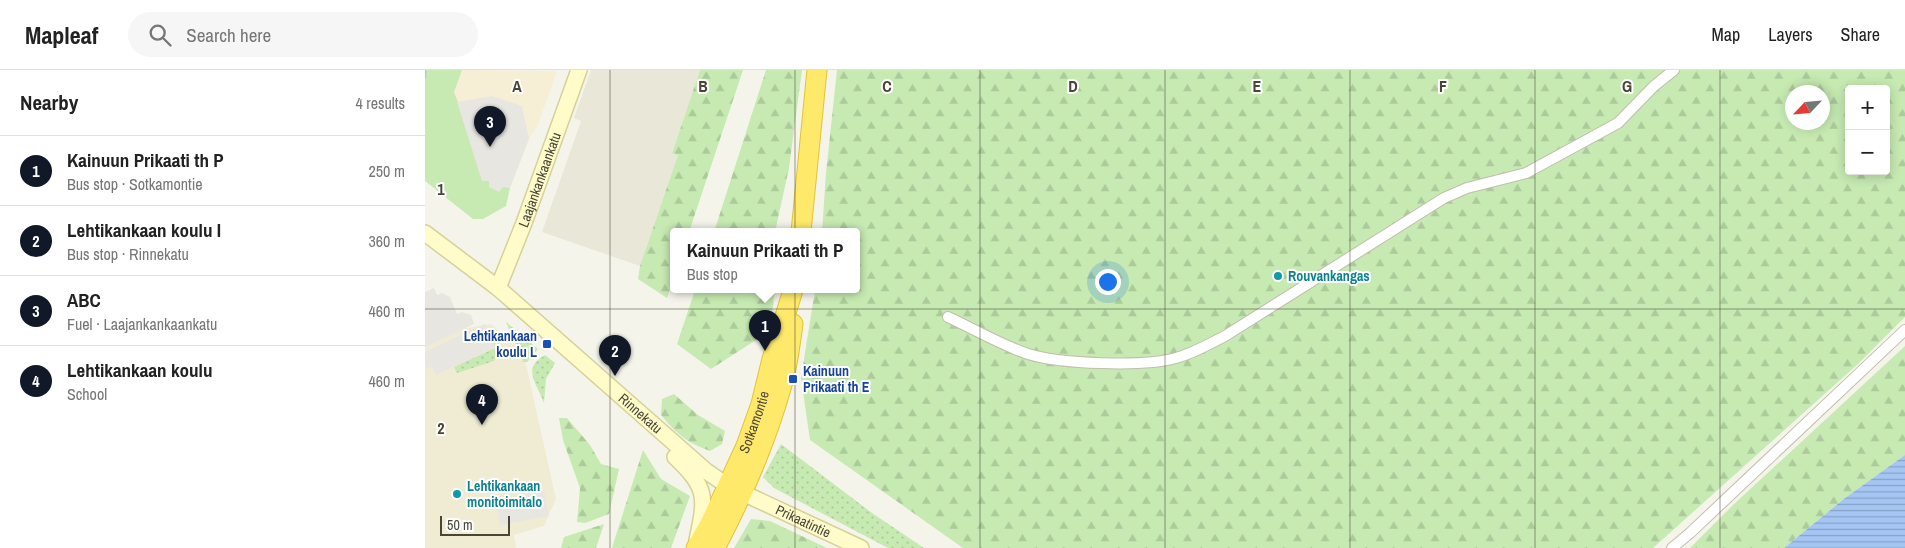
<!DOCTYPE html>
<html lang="en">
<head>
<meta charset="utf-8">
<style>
	body { margin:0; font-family:"Archivo Narrow",sans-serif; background:#f6f6f6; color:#222 }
	.controls { position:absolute; right:15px; top:15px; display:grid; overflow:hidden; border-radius:5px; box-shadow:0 2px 12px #0003 }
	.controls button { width:45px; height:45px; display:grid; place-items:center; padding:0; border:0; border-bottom:1px solid #e0e0e0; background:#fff; color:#222; font:25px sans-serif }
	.compass { position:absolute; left:1360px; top:15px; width:45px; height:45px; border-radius:50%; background:#fff; box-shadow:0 2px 12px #0003; rotate:244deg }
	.scale { position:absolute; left:15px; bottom:12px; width:70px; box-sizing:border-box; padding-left:5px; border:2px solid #4a4637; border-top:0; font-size:14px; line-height:18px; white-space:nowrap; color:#4a4637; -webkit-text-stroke:4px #fff; paint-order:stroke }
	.you { position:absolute; left:682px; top:211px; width:18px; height:18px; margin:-12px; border:4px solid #fff; border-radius:50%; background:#1a73e8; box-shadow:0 0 0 8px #1a73e833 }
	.badge { display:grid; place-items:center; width:32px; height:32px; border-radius:50%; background:#111827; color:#fff; font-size:16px; font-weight:700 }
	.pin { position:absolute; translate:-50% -41px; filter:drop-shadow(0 1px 2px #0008) }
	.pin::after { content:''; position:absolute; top:26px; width:18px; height:15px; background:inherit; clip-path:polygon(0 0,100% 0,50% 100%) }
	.popup { position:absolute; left:245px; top:158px; width:190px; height:65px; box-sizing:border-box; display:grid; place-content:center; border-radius:5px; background:#fff; filter:drop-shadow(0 1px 4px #0005); font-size:16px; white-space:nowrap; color:#767676 }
	.popup b { font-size:19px; color:#222 }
	.popup::after { content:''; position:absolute; left:50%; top:100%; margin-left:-10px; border:10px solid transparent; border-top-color:#fff }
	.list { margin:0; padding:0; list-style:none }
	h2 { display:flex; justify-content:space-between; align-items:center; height:65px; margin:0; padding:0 20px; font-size:21px }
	h2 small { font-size:16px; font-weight:400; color:#767676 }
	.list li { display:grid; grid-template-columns:32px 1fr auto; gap:15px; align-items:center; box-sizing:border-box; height:70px; padding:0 20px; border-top:1px solid #e0e0e0 }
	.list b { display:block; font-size:19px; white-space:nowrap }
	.list p { margin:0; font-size:16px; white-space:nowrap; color:#767676 }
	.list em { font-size:16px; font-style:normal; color:#767676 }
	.icon { flex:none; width:28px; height:28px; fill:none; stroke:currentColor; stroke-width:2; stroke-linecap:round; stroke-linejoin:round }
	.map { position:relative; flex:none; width:1480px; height:478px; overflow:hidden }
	header { display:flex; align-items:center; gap:30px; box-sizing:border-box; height:70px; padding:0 25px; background:#fff; border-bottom:1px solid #e0e0e0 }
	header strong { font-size:24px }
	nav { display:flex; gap:28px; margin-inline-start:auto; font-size:18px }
	.search { width:350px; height:45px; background:#f6f6f6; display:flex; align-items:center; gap:12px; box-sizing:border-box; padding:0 18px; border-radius:28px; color:#767676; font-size:19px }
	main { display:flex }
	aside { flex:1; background:#fff }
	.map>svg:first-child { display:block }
	.residential { fill:#e9e7d8 }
	.commercial { fill:#f7efd5 }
	.education { fill:#efecd3 }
	.grass { fill:url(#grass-dots) }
	.forest { fill:url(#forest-firs); fill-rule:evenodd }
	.park { fill:#c6eab2 }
	.parking { fill:#e7e6e1 }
	.water { fill:url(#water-rules) }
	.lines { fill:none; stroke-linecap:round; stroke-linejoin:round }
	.stream { stroke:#a5c5f3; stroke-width:2.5 }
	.street-casing { stroke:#c1beac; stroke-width:12 }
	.secondary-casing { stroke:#d6d199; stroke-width:18 }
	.highway-casing { stroke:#e2c337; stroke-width:21 }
	.street { stroke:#fff; stroke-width:10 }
	.secondary { stroke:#fffcca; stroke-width:15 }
	.highway { stroke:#ffe96b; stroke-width:19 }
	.grid { fill:none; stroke:#4a4637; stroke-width:1; stroke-opacity:0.55 }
	.culture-dot { fill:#0f9aa8; stroke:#fff; stroke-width:2 }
	.transit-dot { fill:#1a4fb4; stroke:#fff; stroke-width:2 }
	.labels { text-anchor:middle; stroke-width:4; stroke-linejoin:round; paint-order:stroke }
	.street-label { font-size:14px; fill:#4a4637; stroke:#fff }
	.culture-label { font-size:14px; font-weight:bold; fill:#0d838f; stroke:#fff; text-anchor:start }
	.transit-label { font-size:14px; font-weight:bold; fill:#164399; stroke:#fff; text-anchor:end }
	.grid-label { font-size:16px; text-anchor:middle; font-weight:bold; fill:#4a4637; stroke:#fff; stroke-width:4; stroke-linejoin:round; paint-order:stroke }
</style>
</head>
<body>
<header>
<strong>Mapleaf</strong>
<div class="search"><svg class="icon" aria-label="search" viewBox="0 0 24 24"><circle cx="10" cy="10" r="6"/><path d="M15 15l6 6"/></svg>Search here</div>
<nav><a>Map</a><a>Layers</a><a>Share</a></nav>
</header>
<main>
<aside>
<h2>Nearby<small>4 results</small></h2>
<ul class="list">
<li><span class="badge">1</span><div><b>Kainuun Prikaati th P</b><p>Bus stop · Sotkamontie</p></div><em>250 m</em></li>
<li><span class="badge">2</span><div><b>Lehtikankaan koulu I</b><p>Bus stop · Rinnekatu</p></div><em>360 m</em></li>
<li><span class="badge">3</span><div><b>ABC</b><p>Fuel · Laajankankaankatu</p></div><em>460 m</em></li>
<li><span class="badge">4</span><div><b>Lehtikankaan koulu</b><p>School</p></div><em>460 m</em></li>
</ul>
</aside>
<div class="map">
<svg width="1480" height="478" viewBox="0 0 1480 478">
	<defs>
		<pattern id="grass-dots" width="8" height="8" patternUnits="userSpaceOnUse" patternTransform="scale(1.25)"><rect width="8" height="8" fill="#c6eab2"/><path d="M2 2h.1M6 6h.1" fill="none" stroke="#acca9a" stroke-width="1.8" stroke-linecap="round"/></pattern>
		<pattern id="forest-firs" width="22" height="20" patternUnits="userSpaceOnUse" patternTransform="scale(1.25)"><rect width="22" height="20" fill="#c6eab2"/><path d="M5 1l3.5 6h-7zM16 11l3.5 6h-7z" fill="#acca9a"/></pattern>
		<pattern id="water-rules" width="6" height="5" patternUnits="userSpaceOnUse" patternTransform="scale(1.25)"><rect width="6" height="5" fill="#a5c5f3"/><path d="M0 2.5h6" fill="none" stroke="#88a2c6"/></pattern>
	</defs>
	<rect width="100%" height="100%" fill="#f5f4ea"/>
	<path class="residential" d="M166 0H275L247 82 253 85 215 196 117 162 156 51 149 48Z"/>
	<path class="commercial" d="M37 0 132 1 113 55 104 69 85 118 78 117 74 122 57 111 29 22Z"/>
	<path class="education" d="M66 254 98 281 131 429 119 456 89 465 91 478H0V265Z"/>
	<path class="grass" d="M81 252 113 279 102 292H98Z
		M67 271H69L73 282 69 291 32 303 29 297 70 278Z
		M120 285 130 293 121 309 119 333C112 314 96 298 120 285Z
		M356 374 447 443 499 478H463L349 418 338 407Z"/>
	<path class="forest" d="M275 0H318L264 162H249V208L242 228 213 209 215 196 253 85 247 83Z
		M341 0H377L364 98 350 162H289Z
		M412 0H1480V247L1433 294 1228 478H538L385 370 376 308 390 220H431V162H397L401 103ZM1424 19H1461V101H1424ZM1368 22H1398V52H1368Z
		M270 220H350L347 244 331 270 286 299 252 274Z
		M1480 276V385L1420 428 1359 478H1265L1308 435Z
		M249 324 273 345 300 361 297 374 285 381C261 372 253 365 236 345L237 329Z
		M134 348H142L165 375 176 394 194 399 184 444 160 453 152 452 155 418 138 370Z
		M218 380 236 409 265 426 246 478H187Z
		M326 449 345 451 402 478H309Z
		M179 454 171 478H136L139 467Z"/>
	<path class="park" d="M0 0H37L29 22 64 111 85 118 81 136 58 149H48L0 111Z"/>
	<path class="parking" d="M67 26 97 36 104 69 85 118 78 117 74 122 64 117V111H57L32 32Z
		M9 218 12 225 17 223 25 227 32 244 37 242 46 245 49 254 0 277V222Z
		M60 254 70 277 11 305 7 297 2 299 0 295V282Z
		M119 421 124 446 75 455 71 432Z"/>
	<path class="water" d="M1480 385V478H1359L1420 428Z"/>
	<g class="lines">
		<path class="stream" d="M0 7V0"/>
		<defs>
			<path id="street" d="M523 247C549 259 576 275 603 284 635 294 719 297 751 288 769 283 784 274 800 266L1019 128 1042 118 1101 103 1193 53 1229 16 1249 0
				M1247 478 1265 463 1480 260"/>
			<g id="secondary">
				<path id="s1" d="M0 163 73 218 281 401 303 416 436 478"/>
				<path id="s2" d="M73 218 99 153 154 0"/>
				<path d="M250 387C283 418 281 428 272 470"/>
			</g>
			<g id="highway">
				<path d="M376 162 392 0"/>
				<path id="s3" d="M271 478 285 454 321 376 336 334 347 289 368 220"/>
				<path d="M290 478C318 425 341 372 357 315 363 295 365 274 368 254"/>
			</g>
		</defs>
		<use href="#street" class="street-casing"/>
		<use href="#secondary" class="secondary-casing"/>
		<use href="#highway" class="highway-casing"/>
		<use href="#street" class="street"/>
		<use href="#secondary" class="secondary"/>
		<use href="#highway" class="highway"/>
	</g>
	<path class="grid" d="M185 0V478M370 0V478M555 0V478M740 0V478M925 0V478M1110 0V478M1295 0V478M0 239H1480"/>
	<g class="culture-dot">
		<circle cx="853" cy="206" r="5"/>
		<circle cx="32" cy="424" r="5"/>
	</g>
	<g class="transit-dot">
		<rect x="117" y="269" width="10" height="10" rx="2.5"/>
		<rect x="363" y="304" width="10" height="10" rx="2.5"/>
	</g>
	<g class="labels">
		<g class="street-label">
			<text dy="5" stroke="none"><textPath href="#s2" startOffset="116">Laajankankaankatu</textPath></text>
			<text dy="5" stroke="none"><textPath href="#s1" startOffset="281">Rinnekatu</textPath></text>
			<text dy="5" stroke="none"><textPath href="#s3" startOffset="139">Sotkamontie</textPath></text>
			<text dy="5" stroke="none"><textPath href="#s1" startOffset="478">Prikaatintie</textPath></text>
		</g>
		<g class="culture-label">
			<text x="863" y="211">Rouvankangas</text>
			<text x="42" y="421">Lehtikankaan<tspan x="42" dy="16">monitoimitalo</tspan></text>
		</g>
		<g class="transit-label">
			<text x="112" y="271">Lehtikankaan<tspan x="112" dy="16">koulu L</tspan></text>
			<text x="378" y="306" text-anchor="start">Kainuun<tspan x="378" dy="16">Prikaati th E</tspan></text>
		</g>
	</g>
	<g class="grid-label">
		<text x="92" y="22">A</text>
		<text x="278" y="22">B</text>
		<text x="462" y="22">C</text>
		<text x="648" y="22">D</text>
		<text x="832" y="22">E</text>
		<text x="1018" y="22">F</text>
		<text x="1202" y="22">G</text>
		<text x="16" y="125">1</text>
		<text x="16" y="364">2</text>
	</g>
</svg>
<div class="controls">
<button>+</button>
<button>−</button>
</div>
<svg class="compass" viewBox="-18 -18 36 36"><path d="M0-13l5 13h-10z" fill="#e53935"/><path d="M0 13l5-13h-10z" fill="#767676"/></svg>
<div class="scale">50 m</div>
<div class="you"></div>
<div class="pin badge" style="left:340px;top:281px">1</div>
<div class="popup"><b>Kainuun Prikaati th P</b>Bus stop</div>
<div class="pin badge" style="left:190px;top:306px">2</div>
<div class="pin badge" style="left:65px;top:77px">3</div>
<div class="pin badge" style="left:57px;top:355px">4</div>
</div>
</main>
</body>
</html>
